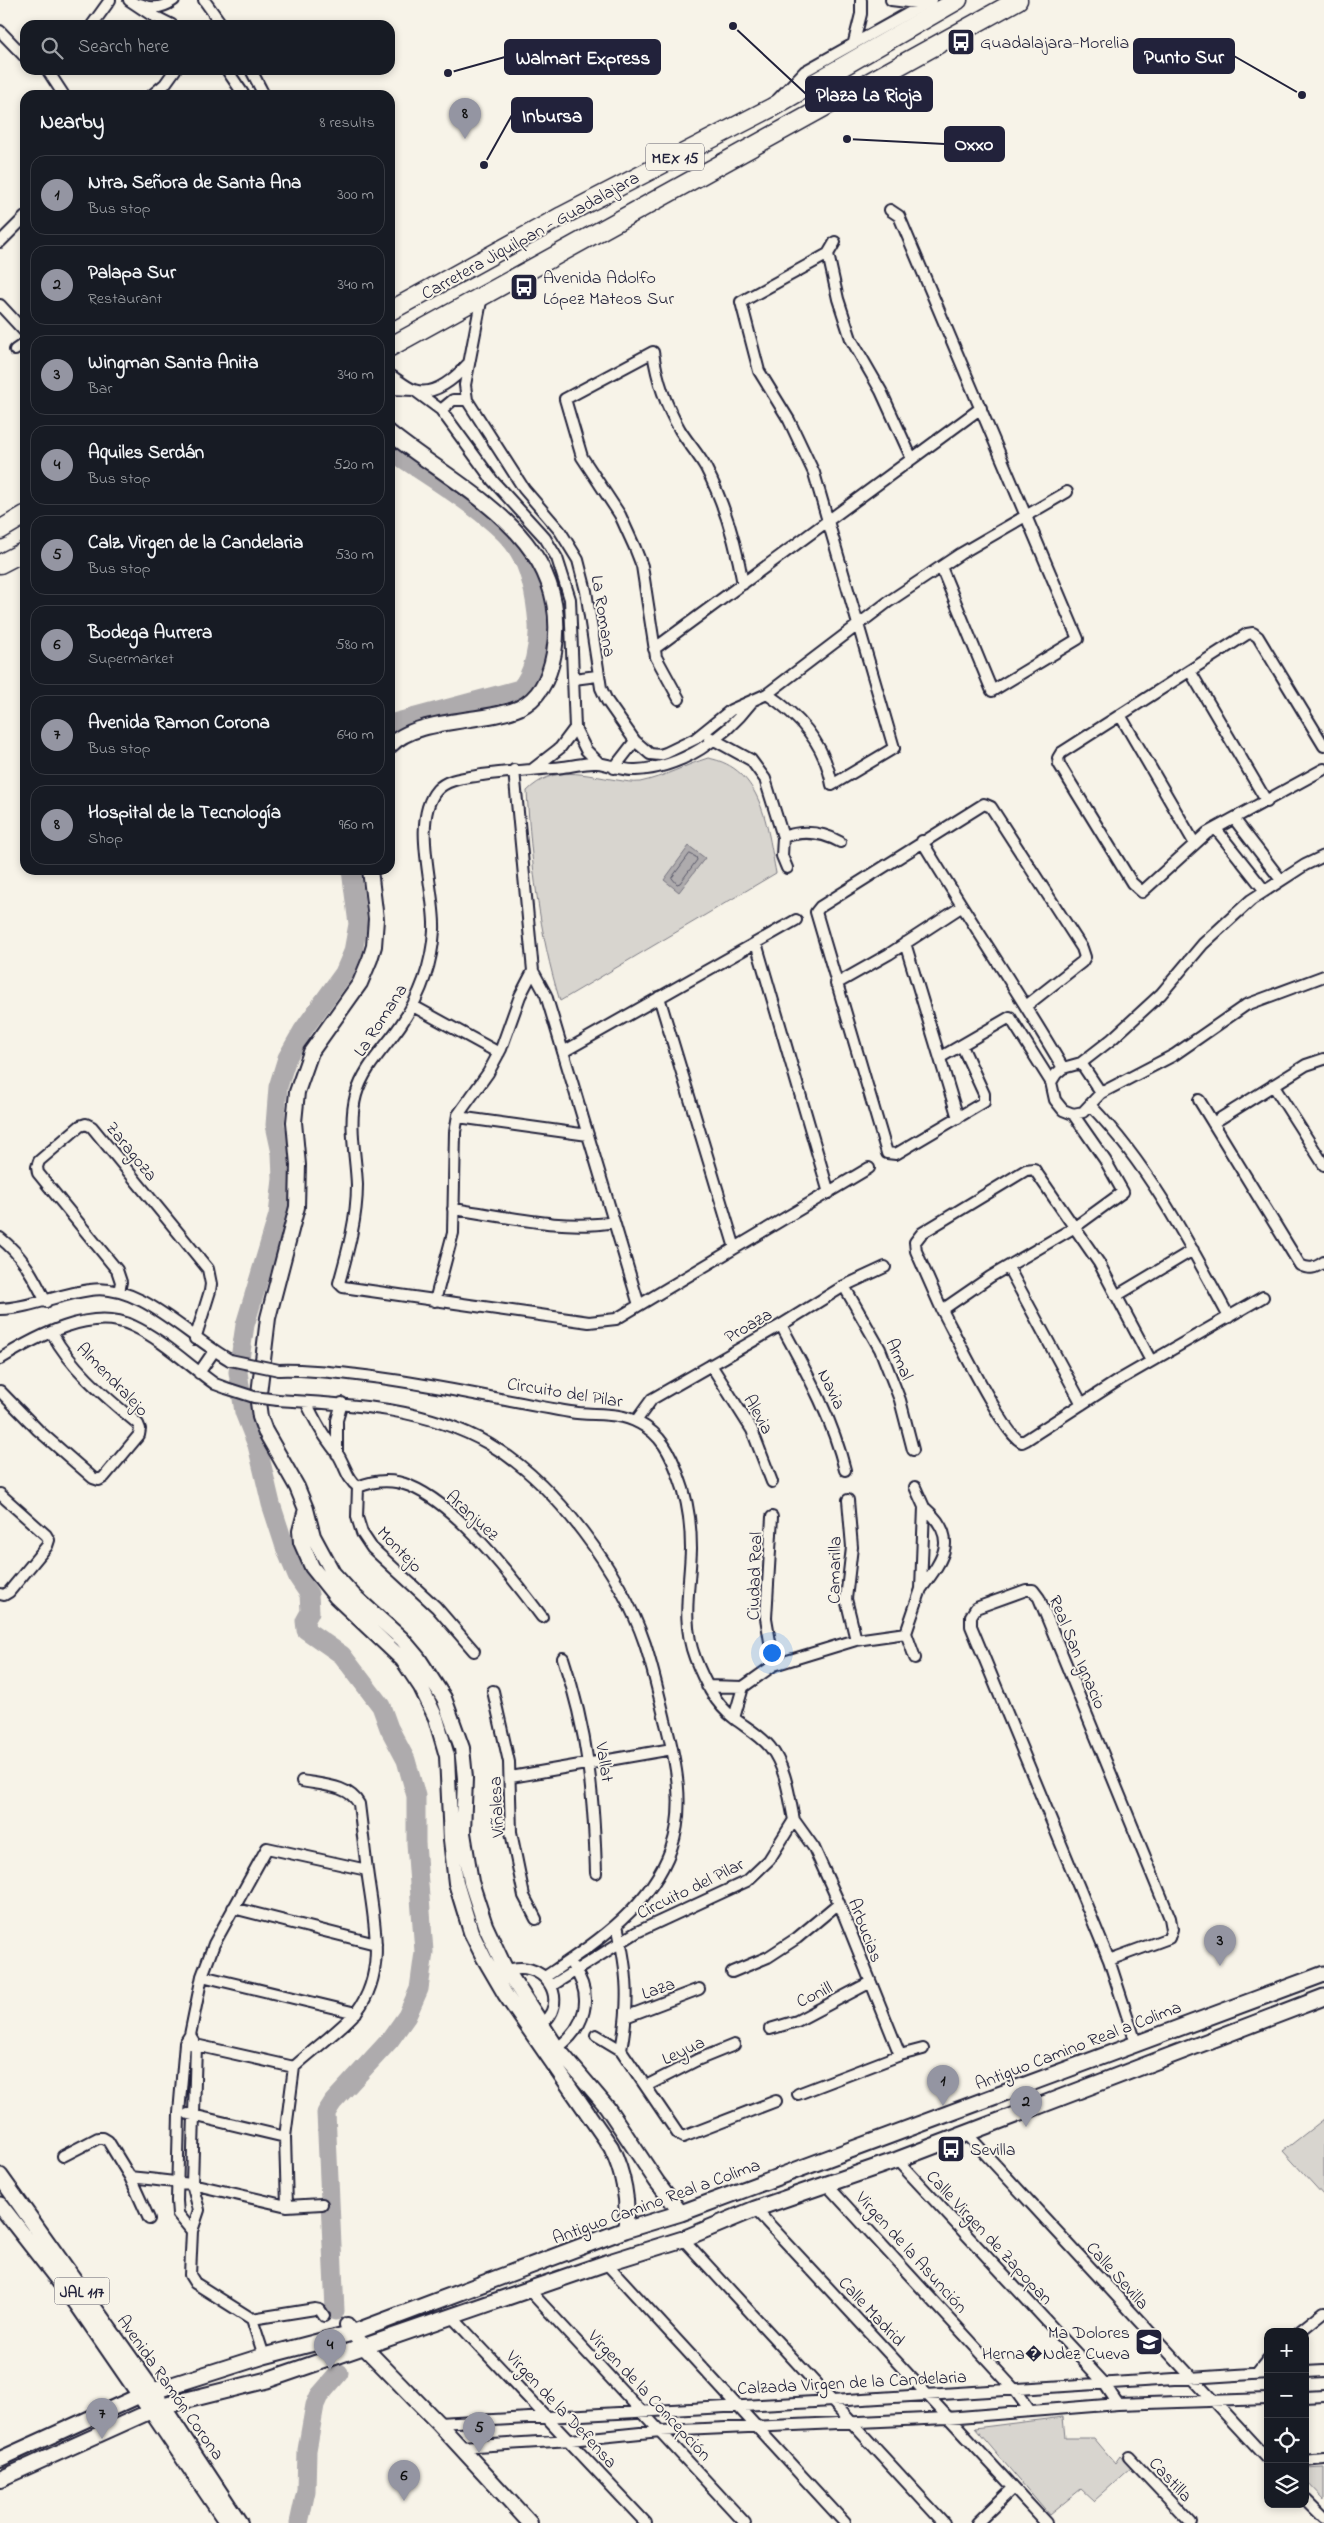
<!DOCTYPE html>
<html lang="en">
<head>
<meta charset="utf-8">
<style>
	body { margin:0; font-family:"Indie Flower",sans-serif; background:#242831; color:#f1f3f6 }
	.controls { position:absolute; right:15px; bottom:15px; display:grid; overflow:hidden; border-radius:10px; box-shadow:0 2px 8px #0003 }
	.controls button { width:45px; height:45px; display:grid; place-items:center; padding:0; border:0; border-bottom:1px solid #363941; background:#171b24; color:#f1f3f6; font:25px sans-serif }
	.you { position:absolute; left:771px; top:1652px; width:18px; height:18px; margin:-12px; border:4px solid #fff; border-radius:50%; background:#1a73e8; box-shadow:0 0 0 8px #1a73e833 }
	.badge { display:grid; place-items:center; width:32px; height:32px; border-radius:50%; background:#9495a2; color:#111; font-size:16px; font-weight:700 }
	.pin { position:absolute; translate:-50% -41px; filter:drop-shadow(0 1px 2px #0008) }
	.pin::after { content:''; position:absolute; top:26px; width:18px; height:15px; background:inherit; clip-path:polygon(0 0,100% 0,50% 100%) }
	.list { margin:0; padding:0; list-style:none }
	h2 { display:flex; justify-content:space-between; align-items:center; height:65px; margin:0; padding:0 20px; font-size:21px }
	h2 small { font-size:16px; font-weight:400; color:#9ea1a6 }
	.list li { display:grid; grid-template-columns:32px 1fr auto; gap:15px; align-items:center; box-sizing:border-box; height:80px; margin:0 10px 10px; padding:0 10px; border:1px solid #363941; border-radius:15px }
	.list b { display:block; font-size:19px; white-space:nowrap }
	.list p { margin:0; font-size:16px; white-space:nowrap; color:#9ea1a6 }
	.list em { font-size:16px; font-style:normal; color:#9ea1a6 }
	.icon { flex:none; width:28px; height:28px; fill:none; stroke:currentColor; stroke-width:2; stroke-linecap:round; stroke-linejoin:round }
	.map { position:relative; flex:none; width:1324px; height:2523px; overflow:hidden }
	.search { position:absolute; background:#171b24; box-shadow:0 2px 8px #0003; left:20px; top:20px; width:375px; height:55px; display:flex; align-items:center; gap:12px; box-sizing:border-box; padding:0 18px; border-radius:15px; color:#9ea1a6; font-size:19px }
	.panel { position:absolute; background:#171b24; box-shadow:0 2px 8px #0003; left:20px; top:90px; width:375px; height:785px; border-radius:15px }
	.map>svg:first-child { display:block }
	.green { fill:#d8d5cf; stroke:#7d7c85 }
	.water { fill:#aeabad; stroke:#76747f }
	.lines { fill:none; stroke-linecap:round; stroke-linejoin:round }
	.shore { stroke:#5a5969; stroke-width:1 }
	.river { stroke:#aeabad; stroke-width:19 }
	.street-casing { stroke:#22223b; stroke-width:14 }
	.secondary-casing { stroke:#22223b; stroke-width:18 }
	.primary-casing { stroke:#22223b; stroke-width:19 }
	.highway-casing { stroke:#22223b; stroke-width:21 }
	.street { stroke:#f7f3e8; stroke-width:10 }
	.secondary { stroke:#f7f3e8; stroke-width:14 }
	.primary { stroke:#f7f3e8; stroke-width:15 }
	.highway { stroke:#f7f3e8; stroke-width:18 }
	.street-bridge-casing { stroke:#22223b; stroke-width:14; stroke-linecap:butt }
	.street-bridge { stroke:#f7f3e8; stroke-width:10 }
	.labels { text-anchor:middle; stroke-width:4; stroke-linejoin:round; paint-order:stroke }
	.shield { fill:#f7f3e8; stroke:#62616f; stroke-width:1 }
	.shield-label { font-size:16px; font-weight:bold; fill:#22223b }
	.poi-label { font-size:18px; fill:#22223b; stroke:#f7f3e8; text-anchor:start }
	.street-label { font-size:18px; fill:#22223b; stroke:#f7f3e8 }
	.leader { fill:none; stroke:#22223b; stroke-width:2 }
	.callout-dot { fill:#22223b; stroke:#f7f3e8; stroke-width:2 }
	.callout { fill:#22223b; stroke:#22223b; stroke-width:2 }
	.callout-label { font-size:19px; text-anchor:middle; font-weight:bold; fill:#fff }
</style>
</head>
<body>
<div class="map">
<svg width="1324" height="2523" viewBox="0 0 1324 2523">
	<rect width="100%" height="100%" fill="#f7f3e8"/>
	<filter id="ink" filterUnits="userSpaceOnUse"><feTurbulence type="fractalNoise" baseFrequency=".02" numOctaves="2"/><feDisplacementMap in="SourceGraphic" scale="10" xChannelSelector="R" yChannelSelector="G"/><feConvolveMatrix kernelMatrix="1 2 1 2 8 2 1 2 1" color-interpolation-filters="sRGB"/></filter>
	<g filter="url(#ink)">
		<path class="green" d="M708 758C763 768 767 827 776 873L560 1001C539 933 531 861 527 791 554 764 584 775 617 780 624 781 633 783 640 782 664 777 685 765 708 758Z
			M1324 2119V2196L1283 2151Z
			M1063 2417 1065 2438H1094L1115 2463 1120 2456 1131 2468 1094 2501 1081 2489 1049 2515 975 2428Z
			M1324 2468V2500L1305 2480V2469Z"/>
		<path class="water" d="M689 846 705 858 679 892 664 880Z"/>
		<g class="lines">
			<path class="shore" d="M690 854 696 857 697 860 680 883 677 884 672 878Z"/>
			<path class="river" d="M390 450C423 473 496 516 517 548 531 569 536 600 538 625 539 645 534 674 520 689L390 724
				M335 2311 326 2113 333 2102 390 2040 407 2016 419 1989 424 1952 416 1843V1796L406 1760 389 1728 381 1706 342 1655 306 1630 305 1621 310 1612 309 1594 297 1576 285 1547 271 1504 257 1445 244 1412 238 1372 245 1325 278 1215 282 1179 281 1153 275 1125 278 1087 287 1058 303 1030 344 973 353 952 358 924 351 870
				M299 2523 306 2491 307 2450 315 2405 319 2396 339 2373"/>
			<defs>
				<path id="street" d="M129 0 150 14 172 25
					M204 0 222 25
					M891 0 924 4
					M140 4C152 10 163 8 174 0
					M92 25 110 0
					M0 31 25 57
					M854 42 861 14V0
					M227 70 244 95
					M251 70 264 95
					M48 71 63 94
					M152 95 165 84 175 70
					M778 99 805 71 932 0
					M890 210 899 216 1078 639 992 691 941 567
					M0 242 25 217
					M828 254 835 242
					M482 296 465 385 467 400 524 489 560 531 578 560 586 591 601 688 607 701 635 741 650 754 660 755 666 753 695 739 731 710 767 694 888 602 960 554 1067 492
					M0 305 25 332
					M15 350 25 343
					M390 375C397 379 406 387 414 390 434 397 456 377 468 364
					M390 389 414 390 441 410 493 481 545 538 557 558 570 599 575 728 586 750 599 763
					M441 410 453 400H467
					M654 649 981 408
					M1190 671 1267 802
					M574 679 597 676
					M767 694C800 716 825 744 832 785L894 748 814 473 789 420 759 371 741 302 828 254 838 299 851 339 881 391 912 459
					M679 699 656 657 642 566 635 548 620 515 582 457 565 399 653 352C657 380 666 406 680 430 688 443 699 455 706 468 725 505 736 543 743 584
					M751 703C724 738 682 768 636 770 622 771 610 764 597 763 586 762 575 766 563 767 536 770 509 771 482 775 467 778 448 778 437 790 410 821 436 892 434 930 432 965 420 997 400 1026 384 1049 364 1067 356 1095 348 1124 356 1156 357 1185 357 1218 348 1251 339 1283L343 1287 589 1322 616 1319 869 1168
					M1120 715 1195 844
					M709 737 751 760 765 779 783 837 782 856 787 868
					M1324 746 1258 637 1253 633 1247 634 1061 753 1058 758 1059 764 1132 883 1142 892 1207 833 1324 769
					M614 768 635 741
					M533 769 560 748 575 728
					M1235 820 1281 880
					M1216 829 1265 891
					M783 837C803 830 822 832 840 842
					M922 841C968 918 1018 991 1063 1068
					M1324 856 1305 865 1251 900 1203 944 1161 994 1112 1039 1081 1063 1063 1068 1056 1074 1051 1082 1055 1100 1063 1110 1073 1114 1083 1112 1101 1093 1174 1055 1246 1005 1324 976
					M756 943 829 1193
					M905 943 958 1118
					M533 971 546 995 639 1305
					M836 984 889 954 961 907
					M659 997 735 1248
					M413 1006 499 1053
					M962 1046 984 1094V1102L896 1154 887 1153 816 912 820 907 984 804 991 807 1082 948 1085 957 1082 962 1026 1006
					M563 1052 796 920
					M941 1057 1010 1017 1051 1082
					M1081 1063 1101 1093
					M1273 1085 1324 1165
					M1199 1100 1300 1265C1310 1270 1315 1268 1324 1262
					M1091 1106C1150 1167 1189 1243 1229 1317
					M1073 1114 1105 1160 1123 1192 1075 1227 990 1277 942 1310C953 1330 1006 1439 1022 1442L1026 1440 1119 1380 1263 1297
					M458 1117 588 1135
					M1213 1123 1306 1065 1324 1059
					M453 1209C506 1216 562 1231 614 1222
					M0 1238C22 1255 34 1277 46 1302
					M1008 1267 1082 1404
					M844 1286 880 1349 900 1400 913 1450
					M119 1292 121 1282 117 1270 38 1173 37 1167 39 1161 80 1126 86 1124 92 1127 208 1269 211 1284 210 1291 195 1339
					M1116 1296 1193 1250
					M435 1301 453 1233 455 1132 458 1115 488 1073 501 1049 520 996 533 971 514 770
					M0 1309C31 1308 59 1294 90 1290 140 1282 188 1337 230 1360
					M942 1310 916 1251 915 1242 922 1233 1026 1170 1034 1169 1099 1263 1151 1361
					M781 1325C807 1373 832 1417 845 1470
					M0 1359C36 1337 92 1306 133 1326 163 1340 188 1365 215 1384L226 1388
					M711 1365 752 1430 772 1482
					M279 1370C305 1369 330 1372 357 1375 429 1383 499 1400 570 1412 593 1416 617 1411 639 1423 661 1434 671 1454 679 1477 688 1500 691 1524 691 1549 690 1587 681 1621 695 1658 704 1681 715 1704 735 1719 747 1728 760 1735 770 1747 786 1767 789 1796 794 1820L769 1860 747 1881 637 1932 551 1986
					M199 1373 214 1351
					M0 1391 38 1430 93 1478 99 1480 104 1477 139 1435 140 1429 138 1424C106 1397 72 1370 52 1333
					M278 1400C350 1404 425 1407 489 1444 555 1482 621 1573 645 1644 653 1669 659 1695 665 1720 676 1761 686 1808 671 1849 649 1909 595 1943 545 1977
					M306 1402C316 1423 323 1435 337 1453 345 1464 346 1478 358 1487L357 1517 362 1533 372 1548 436 1607 474 1651
					M636 1421 652 1399 781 1325 844 1286 885 1267
					M337 1454V1420L342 1403
					M358 1487C375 1480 393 1479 410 1486 457 1505 512 1577 542 1617
					M0 1494 46 1535 49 1540 47 1546 9 1592 4 1595 0 1594
					M848 1500 852 1547 846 1599 856 1640
					M772 1517 766 1618 774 1665
					M921 1589C945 1557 959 1537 924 1507
					M563 1658C588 1732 594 1796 596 1873
					M915 1658 906 1633 921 1589 924 1507 915 1487
					M707 1686 743 1687 774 1665 856 1640 906 1633
					M493 1691 509 1762 511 1832 524 1896 536 1919
					M734 1718 743 1687
					M511 1777 672 1749
					M302 1781C322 1785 349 1785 359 1804L367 1870
					M794 1820 814 1848 839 1903 900 2055
					M233 1908 376 1944
					M617 1925C628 1973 630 2001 621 2050
					M1109 1960 1169 1938 1172 1929 1170 1918 1039 1598 1033 1590H1026L976 1608 971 1616V1626L1109 1960 1136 2043
					M732 1972 768 1957 797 1938 839 1903
					M502 1973C542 1952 576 2004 537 2027
					M202 1976 356 2013
					M628 2016 699 1989
					M770 2029 797 2021 869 1983
					M190 2035 196 2045 192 2184 199 2210 192 2231 190 2275 195 2283 252 2319 264 2356
					M596 2035 621 2050 678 2134 683 2137 776 2101
					M191 2044 294 2067
					M557 2048C585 2028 595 1997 573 1967
					M646 2086 697 2060 734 2045
					M798 2094 900 2055 923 2049
					M188 2114 285 2137
					M966 2133 1268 2460
					M63 2156 98 2138H103L108 2141 130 2177C151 2179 172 2182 192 2184L287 2206 285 2137 294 2067C311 2051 343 2028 357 2011 388 1971 373 1917 367 1870L267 1848 214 1944 202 1976 190 2035 185 2043 179 2113 177 2201 178 2214 192 2231
					M897 2160 1104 2383 1118 2404
					M130 2177 149 2219
					M827 2185 1014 2389 1030 2411
					M287 2206 322 2204
					M755 2209 1046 2523
					M683 2239 944 2523
					M606 2263 845 2523
					M529 2290 745 2523
					M453 2318 646 2523
					M252 2319 315 2309 320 2310 324 2316
					M1299 2332 1324 2312
					M1305 2372 1324 2371
					M1257 2373 1268 2359
					M1305 2397 1324 2396
					M438 2423 832 2401 1268 2373
					M460 2447 571 2440 660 2431 947 2418 1118 2404 1268 2399
					M1129 2457 1191 2523
					M1305 2461 1324 2459
					M1305 2499 1324 2518
					M977 2523 1013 2488"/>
				<path id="secondary" d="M390 433C463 492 574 538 554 653 550 675 541 698 519 708 484 723 414 718 390 746
					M370 870 376 919 374 946 370 959 360 983 311 1052 297 1092 294 1122 298 1165 297 1207 268 1318 258 1402 260 1417 265 1431 297 1487 306 1509 313 1536 333 1573 354 1596 402 1639 418 1658 444 1698 462 1748 465 1778 463 1833 471 1882 485 1925 504 1966 557 2048 607 2107 657 2182 681 2213
					M306 1509 300 1531 301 1542 312 1567 336 1597 403 1660 421 1687 436 1718 447 1756 451 1840 456 1883 471 1932 484 1958 505 1994 611 2147C623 2172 630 2203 625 2230
					M347 2325 364 2347 438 2423 530 2523
					M163 2406 240 2523
					M0 2459 141 2395
					M0 2479 151 2411 227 2523"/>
				<path id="primary" d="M0 2176 158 2398
					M0 2205 78 2305 151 2411 163 2406 267 2380 606 2263 683 2239 755 2209 897 2160 1324 1997
					M141 2395 264 2356 352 2333 625 2230 681 2213 1324 1974"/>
				<path id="highway" d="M390 311 562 216 771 108 958 0
					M390 347 1018 0
					M0 530 25 515
					M0 564 25 551"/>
			</defs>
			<use href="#street" class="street-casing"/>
			<use href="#secondary" class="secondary-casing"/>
			<use href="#primary" class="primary-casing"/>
			<use href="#highway" class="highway-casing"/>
			<use href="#street" class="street"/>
			<use href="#secondary" class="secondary"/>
			<use href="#primary" class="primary"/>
			<use href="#highway" class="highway"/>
			<defs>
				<path id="street-bridge" d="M230 1360 279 1370
					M226 1388 254 1397 278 1400"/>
			</defs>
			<use href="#street-bridge" class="street-bridge-casing"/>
			<use href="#street-bridge" class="street-bridge"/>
		</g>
	</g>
	<defs>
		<symbol id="bus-square" viewBox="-11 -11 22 22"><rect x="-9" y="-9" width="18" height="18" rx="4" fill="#22223b" stroke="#f7f3e8"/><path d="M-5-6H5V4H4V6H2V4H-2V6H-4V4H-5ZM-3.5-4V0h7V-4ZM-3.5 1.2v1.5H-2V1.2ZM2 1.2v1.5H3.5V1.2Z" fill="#fff"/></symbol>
		<symbol id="school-square" viewBox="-11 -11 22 22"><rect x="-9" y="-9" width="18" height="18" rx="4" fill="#22223b" stroke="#f7f3e8"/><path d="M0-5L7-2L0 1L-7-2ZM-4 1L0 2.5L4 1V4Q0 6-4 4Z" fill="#fff"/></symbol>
	</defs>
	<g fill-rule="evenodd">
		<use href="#bus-square" x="945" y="26" width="32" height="32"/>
		<use href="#bus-square" x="508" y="271" width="32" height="32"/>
		<use href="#bus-square" x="935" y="2133" width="32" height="32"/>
		<use href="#school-square" x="1133" y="2326" width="32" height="32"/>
	</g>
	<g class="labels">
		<g class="shield">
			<rect x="646" y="143.5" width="58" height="27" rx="4"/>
			<rect x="54.5" y="2277.5" width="55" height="27" rx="4"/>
		</g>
		<g class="shield-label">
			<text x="675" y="163">MEX 15</text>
			<text x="82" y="2297">JAL 117</text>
		</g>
		<g class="poi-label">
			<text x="980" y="48">Guadalajara-Morelia</text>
			<text x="543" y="283">Avenida Adolfo<tspan x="543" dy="21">López Mateos Sur</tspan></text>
			<text x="970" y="2155">Sevilla</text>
			<text x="1130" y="2338" text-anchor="end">Ma Dolores<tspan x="1130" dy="21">Herna�Ndez Cueva</tspan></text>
		</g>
		<g class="street-label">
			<text transform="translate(530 235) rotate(-29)" y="6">Carretera Jiquilpan - Guadalajara</text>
			<text transform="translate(604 616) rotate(81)" y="6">La Romana</text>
			<text transform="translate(380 1020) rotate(-57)" y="6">La Romana</text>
			<text transform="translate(132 1151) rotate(51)" y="6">Zaragoza</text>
			<text transform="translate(748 1325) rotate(-30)" y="6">Proaza</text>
			<text transform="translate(900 1359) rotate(67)" y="6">Armal</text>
			<text transform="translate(113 1379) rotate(46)" y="6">Almendralejo</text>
			<text transform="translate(832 1389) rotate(64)" y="6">Navia</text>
			<text transform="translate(565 1392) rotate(9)" y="6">Circuito del Pilar</text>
			<text transform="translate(759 1414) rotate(61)" y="6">Alevia</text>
			<text transform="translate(473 1515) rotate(43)" y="6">Aranjuez</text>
			<text transform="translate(400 1549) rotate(46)" y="6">Montejo</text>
			<text transform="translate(834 1570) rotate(-89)" y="6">Camarilla</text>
			<text transform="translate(754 1576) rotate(-88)" y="6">Ciudad Real</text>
			<text transform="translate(1078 1652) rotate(67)" y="6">Real San Ignacio</text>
			<text transform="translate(605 1762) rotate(81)" y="6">Vallat</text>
			<text transform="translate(496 1807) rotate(-93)" y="6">Viñalesa</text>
			<text transform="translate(690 1888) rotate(-26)" y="6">Circuito del Pilar</text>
			<text transform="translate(866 1930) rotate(69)" y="6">Arbucias</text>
			<text transform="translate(658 1988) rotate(-20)" y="6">Laza</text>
			<text transform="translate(814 1994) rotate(-26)" y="6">Conill</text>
			<text transform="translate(1078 2045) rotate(-21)" y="6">Antiguo Camino Real a Colima</text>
			<text transform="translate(683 2050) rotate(-25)" y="6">Leyua</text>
			<text transform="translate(656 2201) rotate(-20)" y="6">Antiguo Camino Real a Colima</text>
			<text transform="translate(990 2237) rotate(47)" y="6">Calle Virgen de Zapopan</text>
			<text transform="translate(912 2252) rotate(48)" y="6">Virgen de la Asunción</text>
			<text transform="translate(1118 2275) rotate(48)" y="6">Calle Sevilla</text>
			<text transform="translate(872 2311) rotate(47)" y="6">Calle Madrid</text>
			<text transform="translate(852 2382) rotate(-3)" y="6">Calzada Virgen de la Candelaria</text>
			<text transform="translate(171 2387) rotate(55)" y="6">Avenida Ramón Corona</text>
			<text transform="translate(650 2395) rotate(47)" y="6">Virgen de la Concepción</text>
			<text transform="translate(562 2409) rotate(47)" y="6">Virgen de la Defensa</text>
			<text transform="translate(1171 2479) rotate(47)" y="6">Castilla</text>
		</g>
	</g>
	<path class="leader" d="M1302 95L1234 56M448 73L505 57M733 26L806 94M484 165L512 115M847 139L945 144"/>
	<g class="callout-dot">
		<circle cx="1302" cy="95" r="5"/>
		<circle cx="448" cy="73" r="5"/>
		<circle cx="733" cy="26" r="5"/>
		<circle cx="484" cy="165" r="5"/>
		<circle cx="847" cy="139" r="5"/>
	</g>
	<g class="callout">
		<rect x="1134" y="39" width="100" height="34" rx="5"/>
		<rect x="505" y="40" width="155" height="34" rx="5"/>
		<rect x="806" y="77" width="126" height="34" rx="5"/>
		<rect x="512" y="98" width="80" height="34" rx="5"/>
		<rect x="945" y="127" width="59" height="34" rx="5"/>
	</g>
	<g class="callout-label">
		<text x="1184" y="63">Punto Sur</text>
		<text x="583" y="64">Walmart Express</text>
		<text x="869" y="101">Plaza La Rioja</text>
		<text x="552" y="122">Inbursa</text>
		<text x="974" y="150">Oxxo</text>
	</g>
</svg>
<div class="controls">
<button>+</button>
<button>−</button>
<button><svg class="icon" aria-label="locate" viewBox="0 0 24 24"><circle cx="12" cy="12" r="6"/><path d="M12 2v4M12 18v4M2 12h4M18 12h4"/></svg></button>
<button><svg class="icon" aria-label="layers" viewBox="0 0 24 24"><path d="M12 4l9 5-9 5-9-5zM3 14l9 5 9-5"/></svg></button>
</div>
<div class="you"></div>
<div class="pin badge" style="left:943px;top:2106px">1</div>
<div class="pin badge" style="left:1026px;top:2127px">2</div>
<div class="pin badge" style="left:1220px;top:1966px">3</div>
<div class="pin badge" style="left:330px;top:2370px">4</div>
<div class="pin badge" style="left:479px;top:2453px">5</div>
<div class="pin badge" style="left:404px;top:2501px">6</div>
<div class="pin badge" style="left:102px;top:2439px">7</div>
<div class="pin badge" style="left:465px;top:139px">8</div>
<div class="search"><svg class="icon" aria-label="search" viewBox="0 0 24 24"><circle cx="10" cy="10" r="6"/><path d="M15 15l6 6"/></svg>Search here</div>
<section class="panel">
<h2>Nearby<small>8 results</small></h2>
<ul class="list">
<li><span class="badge">1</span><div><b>Ntra. Señora de Santa Ana</b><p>Bus stop</p></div><em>300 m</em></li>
<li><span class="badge">2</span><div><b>Palapa Sur</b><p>Restaurant</p></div><em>340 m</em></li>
<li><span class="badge">3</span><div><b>Wingman Santa Anita</b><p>Bar</p></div><em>340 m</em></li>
<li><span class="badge">4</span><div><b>Aquiles Serdán</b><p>Bus stop</p></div><em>520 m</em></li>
<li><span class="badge">5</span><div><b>Calz. Virgen de la Candelaria</b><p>Bus stop</p></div><em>530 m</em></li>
<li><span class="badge">6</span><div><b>Bodega Aurrera</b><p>Supermarket</p></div><em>580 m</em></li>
<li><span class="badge">7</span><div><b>Avenida Ramon Corona</b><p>Bus stop</p></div><em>640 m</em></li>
<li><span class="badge">8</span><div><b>Hospital de la Tecnología</b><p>Shop</p></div><em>960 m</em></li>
</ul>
</section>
</div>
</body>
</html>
